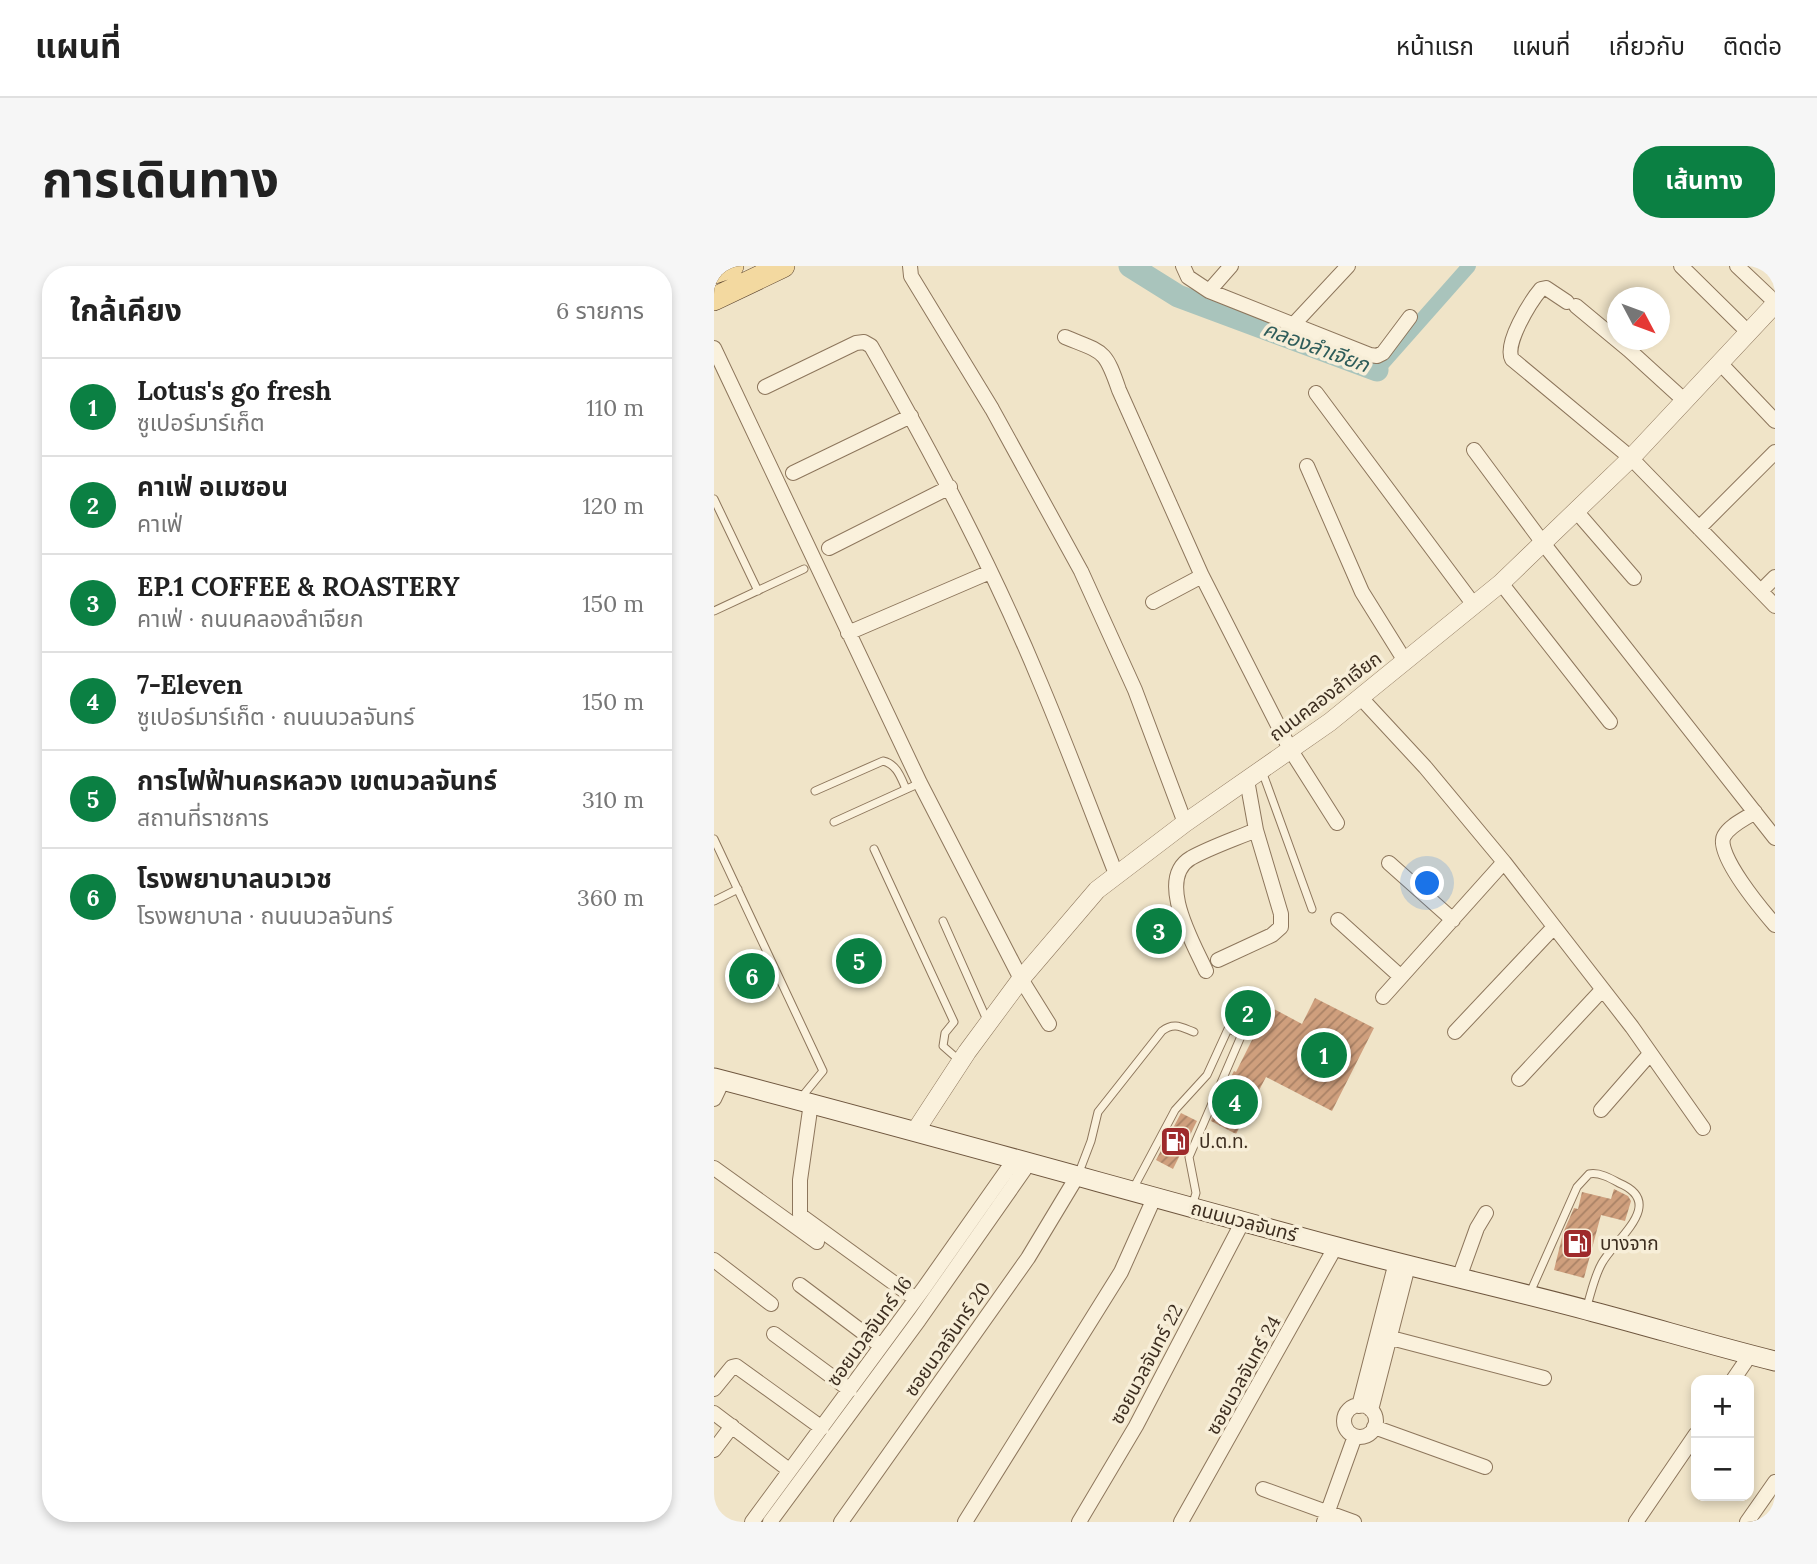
<!DOCTYPE html>
<html lang="th">
<head>
<meta charset="utf-8">
<style>
	body { margin:0; font-family:Lora,"Noto Sans Thai",serif; background:#f6f6f6; color:#222 }
	.controls { position:absolute; right:21px; bottom:21px; display:grid; overflow:hidden; border-radius:14px; box-shadow:0 4px 10px #0003 }
	.controls button { width:63px; height:63px; display:grid; place-items:center; padding:0; border:0; border-bottom:2px solid #e0e0e0; background:#fff; color:#222; font:35px sans-serif }
	.compass { position:absolute; left:893px; top:21px; width:63px; height:63px; border-radius:50%; background:#fff; box-shadow:0 4px 10px #0003; rotate:131deg }
	.you { position:absolute; left:714px; top:618px; width:24px; height:24px; margin:-18px; border:5px solid #fff; border-radius:50%; background:#1a73e8; box-shadow:0 0 0 10px #1a73e833 }
	.badge { display:grid; place-items:center; width:46px; height:46px; border-radius:50%; background:#0b8043; color:#fff; font-size:23px; font-weight:700 }
	.pin { position:absolute; translate:-50% -50%; border:4px solid #fff; box-shadow:0 2px 7px #0006 }
	.list { margin:0; padding:0; list-style:none }
	h2 { display:flex; justify-content:space-between; align-items:center; height:91px; margin:0; padding:0 28px; font-size:30px }
	h2 small { font-size:23px; font-weight:400; color:#767676 }
	.list li { display:grid; grid-template-columns:46px 1fr auto; gap:21px; align-items:center; box-sizing:border-box; height:98px; padding:0 28px; border-top:2px solid #e0e0e0 }
	.list b { display:block; font-size:26px; white-space:nowrap }
	.list p { margin:0; font-size:23px; white-space:nowrap; color:#767676 }
	.list em { font-size:23px; font-style:normal; color:#767676 }
	.map { position:relative; flex:none; width:1061px; height:1256px; overflow:hidden; border-radius:28px }
	header { display:flex; align-items:center; gap:42px; box-sizing:border-box; height:98px; padding:0 35px; background:#fff; border-bottom:2px solid #e0e0e0 }
	header strong { font-size:33px }
	nav { display:flex; gap:38px; margin-inline-start:auto; font-size:24px }
	.intro { display:flex; align-items:center; justify-content:space-between; box-sizing:border-box; height:168px; padding:0 42px }
	h1 { margin:0; font-size:49px }
	.button { padding:18px 32px; border-radius:28px; background:#0b8043; color:#fff; font-size:24px; font-weight:700 }
	main { display:flex; gap:42px; padding:0 42px }
	aside { flex:1; background:#fff; border-radius:28px; box-shadow:0 4px 10px #0003 }
	.map>svg:first-child { display:block }
	.lines { fill:none; stroke-linecap:round; stroke-linejoin:round }
	.canal { stroke:#a9c4bc; stroke-width:14 }
	.river { stroke:#a9c4bc; stroke-width:23 }
	.building { fill:url(#building-hatch) }
	.service-casing { stroke:#8d765c; stroke-width:9 }
	.minor-casing { stroke:#8d765c; stroke-width:16 }
	.tertiary-casing { stroke:#8d765c; stroke-width:19 }
	.secondary-casing { stroke:#6f573f; stroke-width:21 }
	.primary-casing { stroke:#5b4430; stroke-width:24 }
	.service { stroke:#faf1dc; stroke-width:7 }
	.minor { stroke:#faf1dc; stroke-width:14 }
	.tertiary { stroke:#faf1dc; stroke-width:18 }
	.secondary { stroke:#faf1dc; stroke-width:19 }
	.primary { stroke:#f3d9a0; stroke-width:23 }
	.labels { text-anchor:middle; stroke-width:7; stroke-linejoin:round; paint-order:stroke }
	.street-label { font-size:19px; fill:#3d2e20; stroke:#f7eed8 }
	.poi-label { font-size:19px; fill:#3d2e20; stroke:#f7eed8; text-anchor:start }
	.water-label { font-size:21px; font-style:italic; fill:#2f5d5a; stroke:#f7eed8 }
</style>
</head>
<body>
<header>
<strong>แผนที่</strong>
<nav><a>หน้าแรก</a><a>แผนที่</a><a>เกี่ยวกับ</a><a>ติดต่อ</a></nav>
</header>
<div class="intro"><h1>การเดินทาง</h1><a class="button">เส้นทาง</a></div>
<main>
<aside>
<h2>ใกล้เคียง<small>6 รายการ</small></h2>
<ul class="list">
<li><span class="badge">1</span><div><b>Lotus's go fresh</b><p>ซูเปอร์มาร์เก็ต</p></div><em>110 m</em></li>
<li><span class="badge">2</span><div><b>คาเฟ่ อเมซอน</b><p>คาเฟ่</p></div><em>120 m</em></li>
<li><span class="badge">3</span><div><b>EP.1 COFFEE &amp; ROASTERY</b><p>คาเฟ่ · ถนนคลองลำเจียก</p></div><em>150 m</em></li>
<li><span class="badge">4</span><div><b>7-Eleven</b><p>ซูเปอร์มาร์เก็ต · ถนนนวลจันทร์</p></div><em>150 m</em></li>
<li><span class="badge">5</span><div><b>การไฟฟ้านครหลวง เขตนวลจันทร์</b><p>สถานที่ราชการ</p></div><em>310 m</em></li>
<li><span class="badge">6</span><div><b>โรงพยาบาลนวเวช</b><p>โรงพยาบาล · ถนนนวลจันทร์</p></div><em>360 m</em></li>
</ul>
</aside>
<div class="map">
<svg width="1061" height="1256" viewBox="0 0 1061 1256">
	<defs>
		<pattern id="building-hatch" width="6" height="6" patternUnits="userSpaceOnUse" patternTransform="scale(1.75)"><rect width="6" height="6" fill="#cf9f7d"/><path d="M-1 1l2-2M0 6l6-6M5 7l2-2" fill="none" stroke="#a98266"/></pattern>
	</defs>
	<rect width="100%" height="100%" fill="#f0e4c8"/>
	<g class="lines">
		<path class="canal" d="M663 104 755 0"/>
		<path class="river" d="M416 0 464 30 663 104"/>
	</g>
	<path class="building" d="M533 731 558 747 560 743 588 758 601 732 660 762 618 845 552 811 522 868 497 855 512 820 520 805 522 806 541 768 518 754Z
		M467 847 483 855 459 903 442 894Z
		M900 923 914 930 917 935 911 955 887 949 870 1012 840 1004 849 967 860 942 864 943 868 926 897 933Z"/>
	<g class="lines">
		<defs>
			<path id="service" d="M0 233 44 325
				M0 345 90 303
				M548 505 598 643
				M101 525 169 495C183 498 187 512 192 523
				M120 556 206 517
				M0 573 109 805 86 833
				M160 583 240 756 231 767 229 780 246 795
				M0 635 24 623
				M229 655 273 754
				M364 909 377 875 384 846 448 765C460 756 467 761 480 766
				M419 923 461 844 493 809 514 763 528 768 475 891 482 927 478 940
				M815 1029 863 921 875 908C885 906 896 912 905 917 953 937 902 972 888 997 880 1011 877 1028 872 1043"/>
			<path id="minor" d="M196 0 197 10 278 143 367 305 421 424 471 557
				M469 0 474 11 495 25 656 89 663 90 669 87 696 51
				M967 0 1035 67
				M1023 0 1061 36
				M495 25 517 0
				M853 36 832 22 827 23C816 36 790 78 798 93L917 192 1061 340
				M862 40 915 84 971 135
				M579 59 634 0
				M351 71C390 87 391 83 405 124L488 310 576 483 623 557
				M0 82 206 517 307 713 335 758
				M1006 97 1061 155
				M51 121 142 77 150 76 157 80C219 189 278 300 326 416 353 480 377 544 402 608
				M602 127 760 339
				M760 184 829 277 1061 572
				M593 200 648 326 691 395
				M79 207 197 150
				M862 245 920 312
				M985 262 1061 186
				M115 282 236 221
				M787 317 896 456
				M1047 325 1061 311
				M439 336 488 310
				M134 367 276 306
				M647 432 711 501 790 596 918 761 989 862
				M1041 546C1031 553 1016 559 1010 570 1000 587 1049 645 1061 659
				M675 597 739 654
				M624 654 687 711
				M504 694 558 669 567 661V648L542 564
				M492 705C480 678 441 613 477 592 497 581 521 573 542 564L533 514
				M669 731 790 596
				M741 766 840 661
				M805 813 888 724
				M0 833 9 814
				M97 837 86 914V949L195 1028
				M887 844 935 789
				M0 902 103 976
				M0 994 57 1038
				M745 1012 763 962 772 947
				M86 1019 167 1080
				M60 1068 136 1124
				M677 1072 830 1112
				M1019 1114 1036 1089
				M0 1123 18 1101 22 1100 108 1162
				M630 1155a16 16 0 1 1 32 0a16 16 0 1 1-32 0Z
				M645 1140 682 996
				M657 1144 694 1000
				M0 1147 75 1204
				M660 1161 771 1201
				M0 1184 18 1160
				M549 1223 640 1256
				M38 1256 210 1022 300 894
				M56 1256 205 1054 315 897
				M127 1256 314 992 364 909
				M251 1256 407 1006 441 930
				M365 1256 422 1160 529 955
				M467 1256 622 980
				M610 1256 641 1170
				M922 1256 982 1168
				M1033 1256 1061 1216"/>
			<path id="tertiary" d="M202 864 253 786 307 713 383 624 471 557 616 456 787 317 917 192 1061 38"/>
			<path id="secondary" d="M0 812C208 866 415 925 623 981 708 1004 795 1023 880 1046 941 1062 1000 1080 1061 1095"/>
			<path id="primary" d="M0 6 18 0
				M0 33 69 0"/>
		</defs>
		<use href="#service" class="service-casing"/>
		<use href="#minor" class="minor-casing"/>
		<use href="#tertiary" class="tertiary-casing"/>
		<use href="#secondary" class="secondary-casing"/>
		<use href="#primary" class="primary-casing"/>
		<use href="#service" class="service"/>
		<use href="#minor" class="minor"/>
		<use href="#tertiary" class="tertiary"/>
		<use href="#secondary" class="secondary"/>
		<use href="#primary" class="primary"/>
	</g>
	<defs>
		<symbol id="fuel-square" viewBox="-11 -11 22 22"><rect x="-9" y="-9" width="18" height="18" rx="4" fill="#9e2a2b" stroke="#f7eed8"/><path d="M-5.5-6h7V0h2V4h1.3V-2.5L3-4.5l.8-.8L6-3V5H2.5V1h-1V6h-7ZM-4.2-4.7v3.2H.2V-4.7Z" fill="#fff"/></symbol>
	</defs>
	<g fill-rule="evenodd">
		<use href="#fuel-square" x="444" y="858" width="35" height="35"/>
		<use href="#fuel-square" x="846" y="960" width="35" height="35"/>
	</g>
	<g class="labels">
		<g class="street-label">
			<text transform="translate(611 430) rotate(-37)" y="7">ถนนคลองลำเจียก</text>
			<text transform="translate(530 955) rotate(15)" y="7">ถนนนวลจันทร์</text>
			<text transform="translate(155 1065) rotate(-54)" y="7">ซอยนวลจันทร์ 16</text>
			<text transform="translate(233 1073) rotate(-55)" y="7">ซอยนวลจันทร์ 20</text>
			<text transform="translate(432 1098) rotate(-62)" y="7">ซอยนวลจันทร์ 22</text>
			<text transform="translate(529 1109) rotate(-61)" y="7">ซอยนวลจันทร์ 24</text>
		</g>
		<g class="poi-label">
			<text x="485" y="882">ป.ต.ท.</text>
			<text x="886" y="984">บางจาก</text>
		</g>
		<g class="water-label">
			<text transform="translate(602 81) rotate(20)" y="7">คลองลำเจียก</text>
		</g>
	</g>
</svg>
<div class="controls">
<button>+</button>
<button>−</button>
</div>
<svg class="compass" viewBox="-18 -18 36 36"><path d="M0-13l5 13h-10z" fill="#e53935"/><path d="M0 13l5-13h-10z" fill="#767676"/></svg>
<div class="you"></div>
<div class="pin badge" style="left:610px;top:789px">1</div>
<div class="pin badge" style="left:534px;top:747px">2</div>
<div class="pin badge" style="left:445px;top:665px">3</div>
<div class="pin badge" style="left:521px;top:836px">4</div>
<div class="pin badge" style="left:145px;top:695px">5</div>
<div class="pin badge" style="left:38px;top:710px">6</div>
</div>
</main>
</body>
</html>
